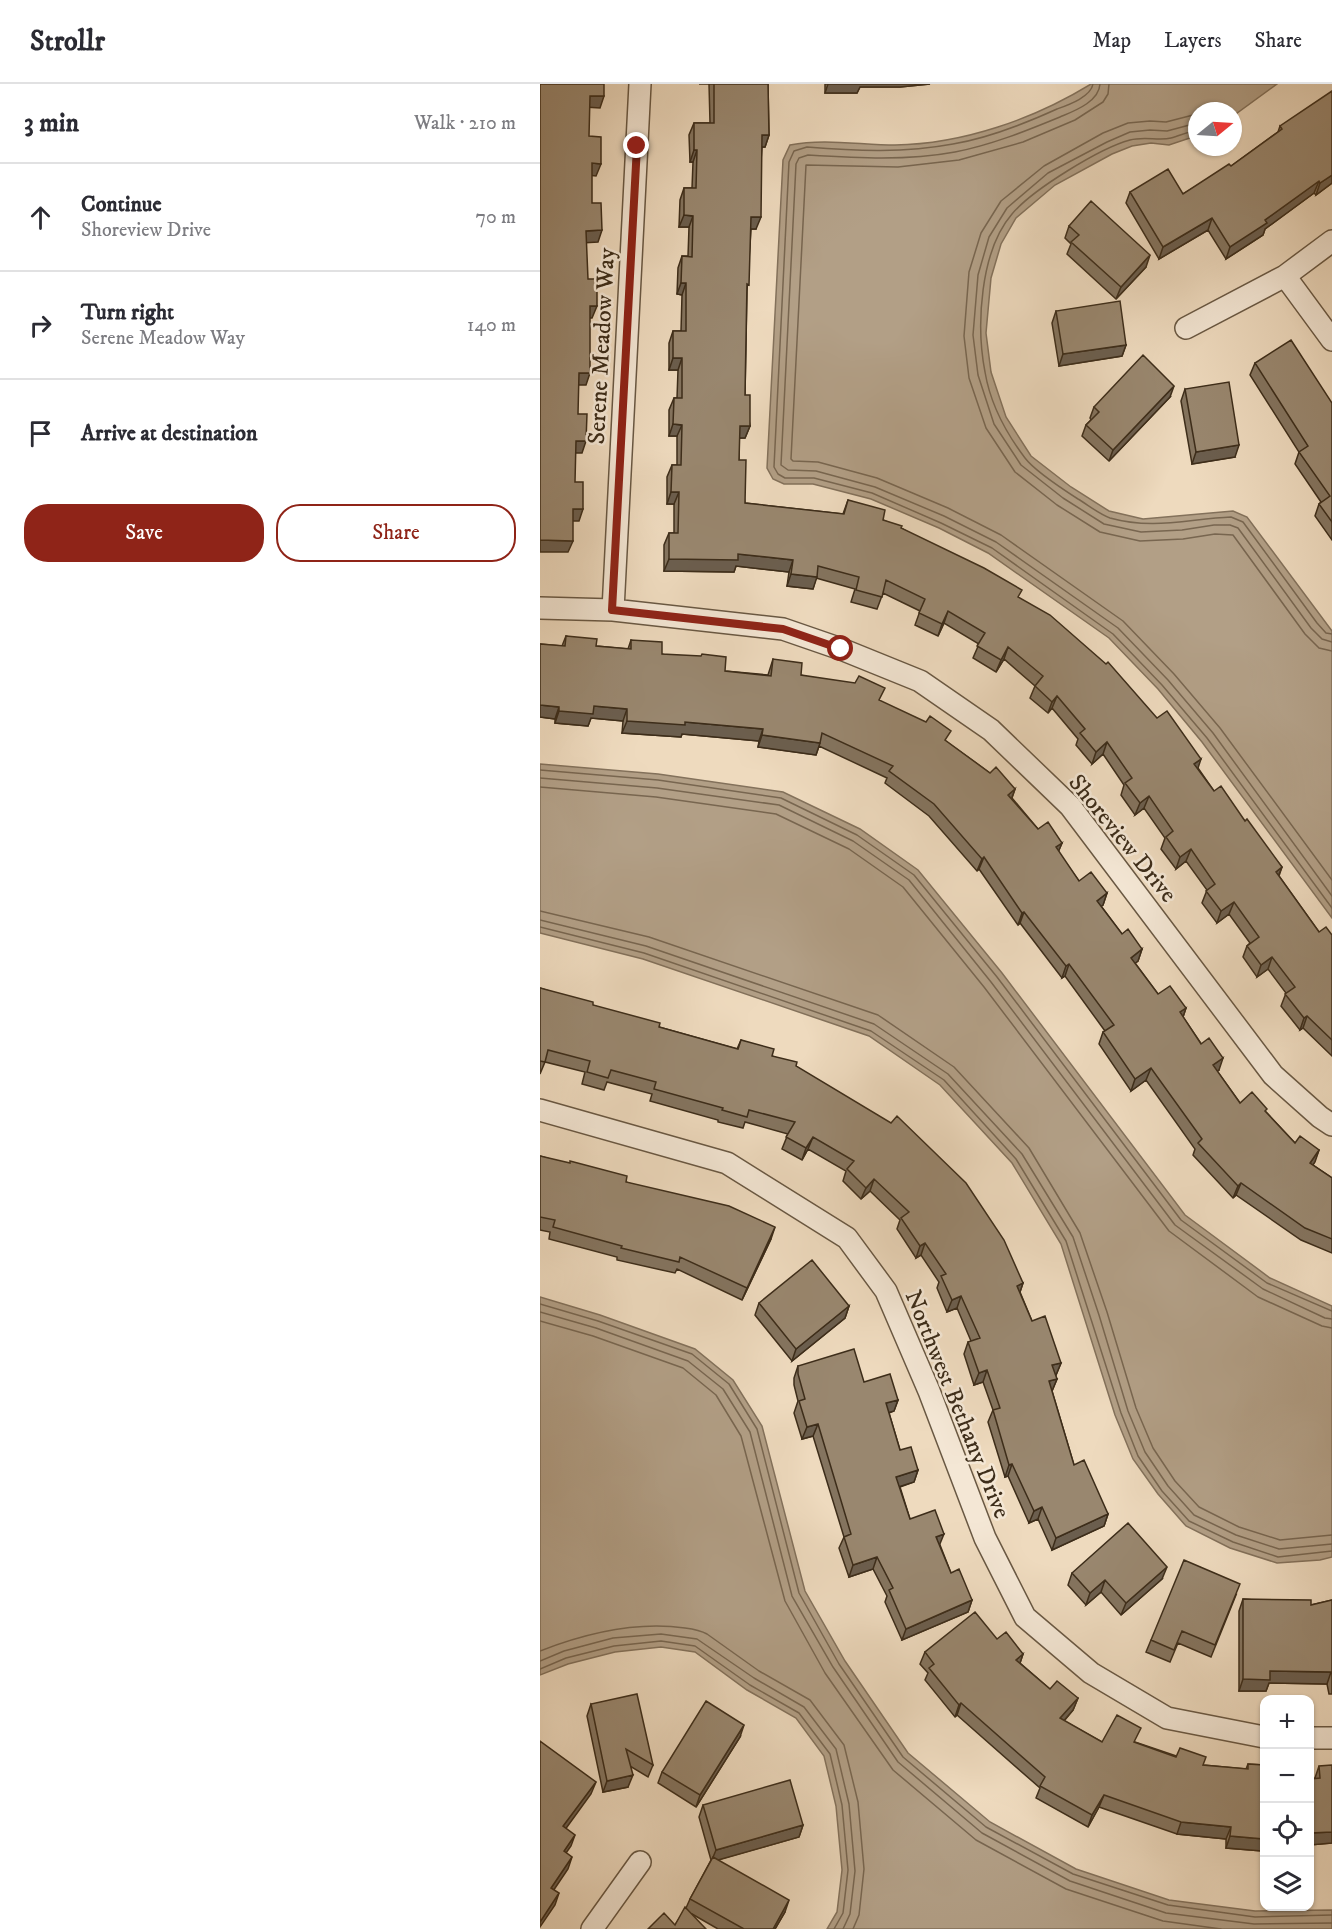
<!DOCTYPE html>
<html lang="en">
<head>
<meta charset="utf-8">
<style>
	body { margin:0; font-family:"IM FELL DW Pica",serif; background:#f7f7f7; color:#2b2b33 }
	.controls { position:absolute; right:18px; bottom:18px; display:grid; overflow:hidden; border-radius:12px; box-shadow:0 2px 4px #0004 }
	.controls button { width:54px; height:54px; display:grid; place-items:center; padding:0; border:0; border-bottom:2px solid #e1e1e2; background:#fff; color:#2b2b33; font:30px sans-serif }
	.compass { position:absolute; left:648px; top:18px; width:54px; height:54px; border-radius:50%; background:#fff; box-shadow:0 2px 4px #0004; rotate:72deg }
	.stop { position:absolute; width:18px; height:18px; margin:-14px; border:4px solid #8f2418; border-radius:50%; background:#fff }
	.stop.end { background:#8f2418; border-color:#fff; box-shadow:0 2px 6px #0008 }
	.list { margin:0; padding:0; list-style:none }
	h2 { display:flex; justify-content:space-between; align-items:center; height:78px; margin:0; padding:0 24px; font-size:26px }
	h2 small { font-size:20px; font-weight:400; color:#7c7c81 }
	.list li { display:grid; grid-template-columns:39px 1fr auto; gap:18px; align-items:center; box-sizing:border-box; height:108px; padding:0 24px; border-top:2px solid #e1e1e2 }
	.list b { display:block; font-size:22px; white-space:nowrap }
	.list p { margin:0; font-size:20px; white-space:nowrap; color:#7c7c81 }
	.list em { font-size:20px; font-style:normal; color:#7c7c81 }
	.actions { display:flex; gap:12px; padding:18px 24px }
	.actions a { flex:1; padding:14px 0; border:2px solid #8f2418; border-radius:24px; text-align:center; font-size:21px; color:#8f2418 }
	.actions .main { background:#8f2418; color:#fff }
	.icon { flex:none; width:33px; height:33px; fill:none; stroke:currentColor; stroke-width:2; stroke-linecap:round; stroke-linejoin:round }
	.map { position:relative; flex:none; width:792px; height:1845px; overflow:hidden }
	header { display:flex; align-items:center; gap:36px; box-sizing:border-box; height:84px; padding:0 30px; background:#fff; border-bottom:2px solid #e1e1e2 }
	header strong { font-size:28px }
	nav { display:flex; gap:33px; margin-inline-start:auto; font-size:21px }
	main { display:flex }
	aside { flex:1; background:#fff }
	.map>svg:first-child { display:block }
	.water { fill:#b29f86; stroke:#83715b; stroke-width:1.5 }
	.lines { fill:none; stroke-linecap:round; stroke-linejoin:round }
	.shore { stroke:#786650; stroke-width:1.5 }
	.street-casing { stroke:#695843; stroke-width:24 }
	.street { stroke:#f4e7d5; stroke-width:21 }
	.wall { fill:#84745f; stroke:#3d2d1a; stroke-width:1.5 }
	.shaded-wall { fill:#6b5e4e; stroke:#3d2d1a; stroke-width:1.5 }
	.building { fill:#99876f; stroke:#3d2d1a; stroke-width:1.5 }
	.route { stroke:#8f2418; stroke-width:8 }
	.labels { text-anchor:middle; stroke-width:5; stroke-linejoin:round; paint-order:stroke }
	.street-label { font-size:24px; fill:#3d2d1a; stroke:#f4e7d5 }
</style>
</head>
<body>
<header>
<strong>Strollr</strong>
<nav><a>Map</a><a>Layers</a><a>Share</a></nav>
</header>
<main>
<aside>
<h2>3 min<small>Walk · 210 m</small></h2>
<ul class="list">
<li><svg class="icon" aria-label="ahead" viewBox="0 0 24 24"><path d="M12 20V5M6 11l6-6 6 6"/></svg><div><b>Continue</b><p>Shoreview Drive</p></div><em>70 m</em></li>
<li><svg class="icon" aria-label="right" viewBox="0 0 24 24"><path d="M7 20v-9h11M14 6l5 5-5 5"/></svg><div><b>Turn right</b><p>Serene Meadow Way</p></div><em>140 m</em></li>
<li><svg class="icon" aria-label="arrive" viewBox="0 0 24 24"><path d="M6 21V4h12l-3 4 3 4H6"/></svg><div><b>Arrive at destination</b></div></li>
</ul>
<div class="actions"><a class="main">Save</a><a>Share</a></div>
</aside>
<div class="map">
<svg width="792" height="1845" viewBox="0 0 792 1845">
	<rect width="100%" height="100%" fill="#eedabe"/>
	<filter id="stains"><feTurbulence type="fractalNoise" baseFrequency=".00333" numOctaves="4"/><feColorMatrix values="0 0 0 0 .2 0 0 0 0 .09 0 0 0 0 .02 0 0 0 .5 -.17"/></filter>
	<radialGradient id="worn" r=".72"><stop offset=".6" stop-color="#630" stop-opacity="0"/><stop offset="1" stop-color="#630" stop-opacity=".3"/></radialGradient>
	<path class="water" d="M551 0H737L693 32V27H657L656 52 629 61 611 59 592 62 572 70 515 101 476 134 461 160 451 194 446 249 451 288 466 333 491 372 531 403 569 427 603 435 693 427 707 433 792 547V834L662 658 618 605 569 554 448 469 399 444 331 415 273 400H244L233 395 227 384 243 76 250 61C284 54 321 61 355 61 423 60 494 35 551 0Z
		M0 680 118 690 243 708 320 745 378 786 462 889 645 1131 730 1194 792 1222V1473L780 1476 737 1479 690 1464 646 1442 618 1410 593 1375 575 1331 521 1160 472 1079 400 1001 329 952 103 875 0 849Z
		M0 1213 60 1231 155 1265 193 1296 222 1342 265 1507 305 1577 368 1669 450 1738 536 1785 629 1816 715 1827 792 1826V1845H287L297 1828 302 1786 296 1722 284 1672 256 1634 207 1606 155 1568 121 1563 75 1568 28 1580 0 1591Z"/>
	<g class="lines">
		<path class="shore" d="M553 0C551 13 528 21 517 25 484 40 449 54 413 60 365 69 316 67 267 63L254 67 249 78 234 383 238 390 245 394H274L332 409 401 439 452 464 573 550 622 601 667 654 792 824
			M560 0C559 18 534 27 520 33 486 47 451 61 415 68 367 77 317 74 268 71L259 74 256 80 241 381 248 386 276 387 335 403 404 432 456 458 578 544 628 596 673 649 792 812
			M569 0 568 10 563 18 535 36 483 58 419 76 358 83 266 81 251 375 253 377 278 378 337 394 408 424 461 451 583 537 634 590 680 644 792 796
			M657 30 626 38 610 37 588 39 563 49 504 82 461 117 441 149 429 188 424 252 429 294 446 344 475 388 517 421 560 448 600 457 643 455 675 450 693 451 765 550 779 564 792 567
			M657 39 627 47 610 46 590 48 567 58 508 89 467 124 449 153 438 191 433 251 438 291 454 340 481 381 523 414 564 440 601 448 642 446 674 441H690L698 444 771 544 782 555 792 558
			M657 47C648 47 640 52 631 54 619 57 604 52 590 56 560 64 492 106 472 130 440 167 436 242 445 288 450 318 466 349 485 374 494 386 524 406 538 415 548 421 559 430 570 434 613 446 648 435 691 433L703 438 777 539 786 549 792 550
			M0 686 118 696 241 714 317 751 374 791 457 893 641 1136 727 1199 792 1227
			M0 694 117 704 239 721 313 757 369 796 451 898 635 1141 723 1205 785 1234 792 1235
			M0 703 116 713 236 730 309 765 363 803 444 903 629 1147 718 1213 782 1242 792 1244
			M0 827 109 853 338 931 414 983 489 1064 540 1149 567 1228 596 1324 613 1364 635 1397 659 1423 699 1443 740 1456 792 1451
			M0 836 106 862 334 940 408 990 482 1070 533 1153 559 1231 588 1327 605 1368 628 1402 654 1431 696 1451 739 1465 792 1460
			M0 843 104 869 331 947 404 996 476 1075 526 1157 581 1329 598 1372 622 1407 649 1437 693 1458 738 1473 792 1467
			M0 1220 58 1237 152 1270 189 1300 217 1345 259 1509 299 1580 363 1673 446 1743 533 1790 628 1821 715 1833 792 1831
			M0 1228 56 1244 148 1277 183 1305 210 1348 252 1512 293 1583 358 1678 442 1749 530 1797 626 1829 714 1840 792 1839
			M0 1237 53 1252 143 1284 176 1311 201 1352 245 1517 285 1589 353 1686 436 1756 526 1805 623 1837 681 1845
			M0 1567C46 1549 96 1537 145 1544 153 1545 160 1546 167 1550L219 1587 270 1616 304 1661 318 1718 324 1785 319 1831 313 1845
			M0 1577 24 1567 73 1554 121 1550 157 1555 214 1594 264 1623 296 1665 309 1720 315 1787 310 1830 303 1845
			M0 1585 26 1574 74 1562 121 1557 155 1562 210 1601 259 1629 290 1670 302 1721 308 1786 303 1829 294 1845"/>
		<defs>
			<path id="street" d="M745 192 792 256
				M646 244 745 192 792 157
				M0 524 73 526 243 545 301 565 380 597 451 646 530 722 733 991 780 1033 792 1041
				M73 526 100 0
				M0 1026 187 1079 307 1154 346 1207 389 1307 445 1454 485 1533 551 1589 627 1634 724 1653
				M770 1654H792
				M52 1845 100 1778"/>
		</defs>
		<use href="#street" class="street-casing"/>
		<use href="#street" class="street"/>
	</g>
	<path class="wall" d="M159 0H228L229 51 225 63H222L216 145H211L207 207 205 311 210 342 205 354H199V376L205 419 303 430 308 416 343 436 361 444 479 514 658 684 674 707 705 737 742 783 739 792 779 848 792 851V972L763 944 760 946 741 922 746 909 728 885 717 893 703 873 707 862 710 859 689 830 677 839 662 819 667 806 646 777 636 785 621 765 625 754 604 724 595 731 581 711 584 701 563 670 552 680 536 661 538 655 512 624 508 629 490 614 495 602 464 575 456 588 433 574 439 560 404 539 398 552 375 541 380 527 343 509 337 525 311 518 315 505 276 494 273 505 247 502 249 488 196 482 194 488 124 487V461L129 449H134V420H127V393L132 381H137V352H129V326L134 314H137L138 286H129V259L133 247H141L142 211 137 210 138 184 142 172H148L149 143H139L140 116 144 104H152L153 78H150L149 51 154 39H170L169 0Z
		M285 0H390L360 3H320L317 9H285Z
		M740 42 792 99 776 111 774 109 725 145 723 151 686 175 668 146 619 175 586 119 590 108 643 110 691 82 738 48Z
		M529 142 606 183 576 215 527 170 531 160 525 154Z
		M516 227 586 261 582 272 519 282 512 239Z
		M715 279 792 319V456L775 432 779 420 781 418 755 380 759 368 710 291Z
		M645 305 695 373 652 380 641 317Z
		M630 313 569 377 542 352 546 341 551 336 550 334 554 323Z
		M26 552 56 562 88 565 91 556 122 570 185 587 228 591 233 575 261 591 340 617 407 658 450 689 475 705 472 714 498 745 522 759 518 768 539 797 567 809 563 821 561 822 582 850 602 865 598 877 595 879 618 910 646 924 643 933 679 986 677 987 700 1019 726 1028 755 1059 779 1066 773 1081 792 1094V1169L761 1156 696 1111 693 1114 653 1071 655 1065 606 996 591 1007 559 960 563 948 565 947 525 892 522 894 480 839 478 841 439 785 437 787 389 732 345 699 347 694 279 662 276 671 218 663 219 657 142 650 141 653 82 649 83 637 51 634 48 642 15 639V635L0 633V560L22 562Z
		M0 904 119 943 197 965 201 956 232 972 256 982 483 1199 480 1208 492 1237 521 1279 516 1291H515L517 1295 512 1307 534 1381 568 1430 564 1442 512 1466 498 1435 489 1439 468 1392 465 1393 448 1338 453 1326 443 1298 434 1301 424 1270 428 1258 431 1257 417 1224 407 1228 397 1204 399 1198 381 1171 376 1174 357 1145 360 1136 330 1107 321 1115 303 1097 306 1087 268 1065 262 1076 242 1065 248 1050 205 1038 203 1044 178 1038V1036L110 1017 112 1010 67 998 64 1006 42 1000 45 988 5 978 0 990Z
		M0 1072 86 1098 231 1155 202 1216 137 1185 135 1189 77 1176V1173L9 1155 10 1148 0 1146Z
		M219 1219 309 1222 305 1234 252 1277 215 1231Z
		M258 1282 324 1298 358 1316 354 1327 349 1329 360 1366 378 1386 374 1398 360 1403 370 1435 400 1461 411 1489 432 1516 428 1528 362 1556 345 1518 347 1512 333 1485 309 1493 299 1464 304 1453 273 1352 262 1355 254 1329 258 1317 254 1301V1294Z
		M532 1489 622 1495 581 1531 561 1508 546 1521 528 1501Z
		M696 1511 671 1573 638 1559 630 1578 606 1568 611 1556Z
		M703 1515 771 1521 792 1516V1610H789L787 1600 729 1599 726 1607H699V1527Z
		M457 1555 483 1570 480 1579 510 1605 538 1614 533 1626 524 1637 562 1658H595L663 1681 706 1685 708 1680 724 1681V1764H723L722 1767 686 1764V1755L637 1750 559 1723 548 1743 496 1714 500 1704 417 1631 415 1633 385 1596 388 1589 380 1580 385 1568Z
		M51 1620 113 1681 108 1693 90 1682 88 1703 63 1708 47 1632Z
		M200 1653 156 1723 118 1699 122 1688Z
		M779 1682 792 1759 770 1761V1695L775 1694Z
		M163 1721 263 1741 259 1753 177 1776 245 1828 235 1845H178L152 1830 135 1841 146 1824 150 1815 171 1776 159 1733Z"/>
	<path class="shaded-wall" d="M288 0H390L360 3H320L317 9H285Z
		M50 12H64L60 24 45 23Z
		M222 51H229L225 63H218Z
		M154 66H157L153 78H150Z
		M52 79 61 80 56 92 48 91Z
		M792 91V99L776 111 780 99Z
		M779 97 774 109 725 145 723 151 686 175 690 163 725 136Z
		M144 131 153 132 149 143H139Z
		M211 133H221L216 145H206Z
		M672 134 668 146 619 175 623 163Z
		M62 146 58 158 42 159 46 147Z
		M610 171 606 183 576 215 581 203Z
		M141 199H146L142 211 137 210Z
		M50 222H57L52 234H46Z
		M586 261 582 272 519 282 523 270Z
		M133 274H142L138 286H129Z
		M39 289H50L46 301H34Z
		M634 302 630 313 569 377 573 366Z
		M133 340 142 341 137 352H129Z
		M200 342H210L205 354H195Z
		M36 357H46L42 369H32Z
		M699 361 695 373 652 380 656 368Z
		M131 408H139L134 420H127Z
		M33 425H43L39 437H28Z
		M0 456 33 457 28 468H0Z
		M198 470 253 476 249 488 196 482 194 488 124 487 129 475Z
		M251 490 277 493 273 505 247 502Z
		M408 527 404 539 398 552 402 540Z
		M468 563 464 575 456 588 461 576Z
		M517 612 512 624 508 629 512 618Z
		M0 621 19 623 15 635 0 633Z
		M54 622 87 625 83 637 51 634 48 642 15 639 19 627Z
		M87 637 145 638 223 645 219 657 142 650 141 653 82 649Z
		M222 651 280 659 276 671 218 663Z
		M567 658 563 670 552 680 556 668Z
		M661 675 657 687 654 680Z
		M475 705 471 716 468 711Z
		M609 712 604 724 595 731 600 719Z
		M522 759 517 771 516 763Z
		M651 765 646 777 636 785 640 773Z
		M444 773 439 785 437 787 442 775Z
		M742 783 737 795 736 788Z
		M567 809 563 821 553 829 557 817Z
		M694 818 689 830 677 839 681 827Z
		M484 828 480 839 478 841 482 829Z
		M602 865 598 877 587 886 591 874Z
		M732 873 728 885 717 893 721 881Z
		M529 880 525 892 522 894 526 882Z
		M646 924 642 936 640 928Z
		M767 932 763 944 760 946 764 934Z
		M683 974 679 986 668 993 673 981Z
		M611 984 606 996 591 1007 595 995Z
		M273 1053 268 1065 262 1076 266 1064Z
		M779 1066 775 1078 766 1091 770 1079Z
		M334 1095 330 1107 321 1115 326 1104Z
		M701 1099 696 1111 693 1114 698 1102Z
		M235 1143 231 1155 202 1216 207 1204Z
		M385 1159 381 1171 376 1174 380 1162Z
		M483 1199 479 1211 477 1202Z
		M421 1212 417 1224 407 1228 412 1216Z
		M309 1222 305 1234 252 1277 256 1265Z
		M521 1279 516 1291 508 1293 512 1281Z
		M447 1286 443 1298 434 1301 439 1289Z
		M517 1295 512 1307 504 1309 509 1297Z
		M358 1316 354 1327 341 1331 346 1319Z
		M278 1340 273 1352 262 1355 267 1343Z
		M472 1380 468 1392 465 1393 469 1381Z
		M378 1386 374 1398 352 1405 356 1393Z
		M502 1423 498 1435 489 1439 494 1427Z
		M568 1430 564 1442 512 1466 516 1454Z
		M404 1450 399 1462 396 1453Z
		M337 1473 333 1485 309 1493 313 1481Z
		M627 1483 622 1495 581 1531 586 1519Z
		M565 1496 561 1508 546 1521 550 1509Z
		M432 1516 428 1528 362 1556 366 1545Z
		M483 1570 479 1582 476 1576Z
		M730 1587 791 1588 787 1600 729 1599 726 1607H699L703 1595Z
		M538 1614 533 1626 516 1646 520 1634Z
		M421 1619 417 1631 415 1633 419 1621Z
		M204 1641 200 1653 156 1723 160 1711Z
		M93 1691 88 1703 63 1708 67 1697Z
		M56 1698 51 1710 19 1754 23 1742Z
		M564 1711 559 1723 548 1743 552 1731Z
		M641 1738 691 1743 686 1755 637 1750Z
		M263 1741 259 1753 171 1778 176 1766Z
		M792 1748V1759L770 1761V1749Z
		M35 1751 31 1762 19 1779 24 1767Z
		M690 1752 724 1755V1764H723L722 1767 686 1764Z
		M32 1773 28 1785 7 1816 11 1804Z
		M19 1809 15 1821 0 1843V1838Z
		M249 1816 245 1828 235 1845H233Z"/>
	<path class="building" d="M0 0H64V12H50L49 52 61 53V80L52 79V119H61L62 146 46 147 48 195H57V222H50V289H39L38 330H47L46 357H36L35 398H43V425H33V457L0 456Z
		M174 0H228L229 51H222L221 133H211L209 201 207 200 205 311H210V342H200L199 376H206L205 419 304 430 308 416 345 426 343 436 362 442 361 444 444 484 482 506 478 513 510 531 566 580 568 578 617 634 627 627 661 675 654 680 674 707 681 702 705 737 707 735 742 783 736 788 779 848 786 843 792 851V956L767 932 764 934 745 910 755 903 732 873 721 881 707 862 719 853 694 818 681 827 666 807 675 800 651 765 640 773 626 753 633 747 609 712 600 719 585 699 592 694 567 658 556 668 540 649 545 645 517 612 512 618 495 602 503 592 468 563 461 576 437 562 445 549 408 527 402 540 379 529 385 515 346 496 342 513 316 506 319 493 278 482 277 493 251 490 253 476 198 470V476L129 475V449H138L139 408H131L132 381H141L142 341 133 340 134 314H142V274H133V247H146V199H141L142 172 152 173 153 132 144 131V104H156L157 66H154V39H174Z
		M792 7V91L780 99 779 97 725 136 727 139 690 163 672 134 623 163 590 108 628 85 643 110 689 80 691 82 742 45 740 42Z
		M551 117 610 171 581 203 531 158 539 151 529 142Z
		M580 217 586 261 523 270 516 227Z
		M751 256 792 319V438L779 420 790 412 759 368 768 362 715 279Z
		M603 271 634 302 573 366 546 341 559 328 554 323Z
		M689 298 699 361 656 368 645 305Z
		M26 552 57 555 56 562 91 565V556L122 558V570L161 572 162 570 186 573 185 587 231 592 233 575 262 579 261 591 315 599 319 592 345 604 339 616 386 638 390 632 411 647 405 656 450 689 456 683 475 705 468 711 498 745 508 738 522 759 516 763 539 797 551 788 567 809 557 817 582 850 588 845 602 865 591 874 618 910 630 902 646 924 640 928 661 960 669 954 683 974 673 981 700 1019 712 1008 727 1025 725 1027 755 1059 760 1052 779 1066 770 1079 792 1094V1155L765 1144 701 1099 698 1102 658 1059 662 1055 611 984 595 995 563 948 574 941 529 880 526 882 484 828 482 829 444 773 442 775 394 720 349 687 353 682 282 649 280 659 222 651 223 645 145 638V641L87 637V625L54 622 53 630 19 627V623L0 621V560L25 562Z
		M0 904 53 918V921L120 939 119 943 198 965 201 956 234 965 232 972 257 978 256 982 351 1039 357 1032 426 1099 464 1156 483 1199 477 1202 492 1237 505 1232 521 1279 512 1281 517 1295 509 1297 534 1381 544 1376 568 1430 516 1454 502 1423 494 1427 472 1380 469 1381 453 1326 460 1324 447 1286 439 1289 428 1258 440 1254 421 1212 412 1216 401 1192 406 1190 385 1159 380 1162 361 1134 369 1128 334 1095 326 1104 307 1085 314 1077 273 1053 266 1064 246 1053 255 1038 209 1026 207 1033 182 1026 183 1024 114 1005 116 998 71 986 68 994 47 988 50 977 8 966 5 978 0 977Z
		M0 1072 30 1079V1077L87 1092 86 1098 189 1122 235 1143 207 1204 140 1173 139 1178 81 1164 82 1162 13 1143 15 1136 0 1133Z
		M272 1176 309 1222 256 1265 219 1219Z
		M314 1265 324 1298 350 1290 358 1316 346 1319 360 1366 371 1363 378 1386 356 1393 370 1435 395 1426 404 1450 396 1453 411 1489 419 1485 432 1516 366 1545 349 1506 353 1504 337 1473 313 1481 304 1453 311 1450 278 1340 267 1343 259 1317 265 1315 258 1290V1282Z
		M588 1439 627 1483 586 1519 565 1496 550 1509 532 1489Z
		M644 1476 700 1500 675 1561 642 1547 634 1566 611 1556Z
		M703 1515 771 1516V1521L792 1516V1590L791 1588 730 1587V1596L703 1595Z
		M435 1528 457 1555 466 1548 483 1570 476 1576 510 1605 517 1597 538 1614 520 1634 562 1658 577 1631 601 1644 594 1658 636 1673 640 1664 666 1673 663 1681 708 1685V1680L724 1681V1755L690 1752 691 1743 641 1738 564 1711 552 1731 500 1702 505 1693 421 1619 419 1621 389 1584 394 1580 385 1568Z
		M97 1610 113 1681 86 1665 93 1691 67 1697 51 1620Z
		M166 1617 204 1641 160 1711 122 1688Z
		M0 1657 56 1698 23 1742 35 1751 24 1767 32 1773 11 1804 19 1809 0 1838Z
		M792 1681V1748L770 1749V1695L780 1694 779 1682Z
		M250 1696 263 1741 176 1766 163 1721Z
		M173 1773 249 1816 233 1845H204L150 1815Z
		M145 1823 166 1845H108L124 1829 135 1841Z"/>
	<g class="lines">
		<path class="route" d="M97 62 72 526 243 545 301 565"/>
	</g>
	<g class="labels">
		<g class="street-label">
			<text transform="translate(61 262) rotate(-87)" y="8">Serene Meadow Way</text>
			<text transform="translate(583 754) rotate(51)" y="8">Shoreview Drive</text>
			<text transform="translate(418 1320) rotate(68)" y="8">Northwest Bethany Drive</text>
		</g>
	</g>
	<rect width="100%" height="100%" filter="url(#stains)"/>
	<rect width="100%" height="100%" fill="url(#worn)"/>
</svg>
<div class="controls">
<button>+</button>
<button>−</button>
<button><svg class="icon" aria-label="locate" viewBox="0 0 24 24"><circle cx="12" cy="12" r="6"/><path d="M12 2v4M12 18v4M2 12h4M18 12h4"/></svg></button>
<button><svg class="icon" aria-label="layers" viewBox="0 0 24 24"><path d="M12 4l9 5-9 5-9-5zM3 14l9 5 9-5"/></svg></button>
</div>
<svg class="compass" viewBox="-18 -18 36 36"><path d="M0-13l5 13h-10z" fill="#e53935"/><path d="M0 13l5-13h-10z" fill="#7c7c81"/></svg>
<div class="stop" style="left:301px;top:565px"></div>
<div class="stop end" style="left:97px;top:62px"></div>
</div>
</main>
</body>
</html>
